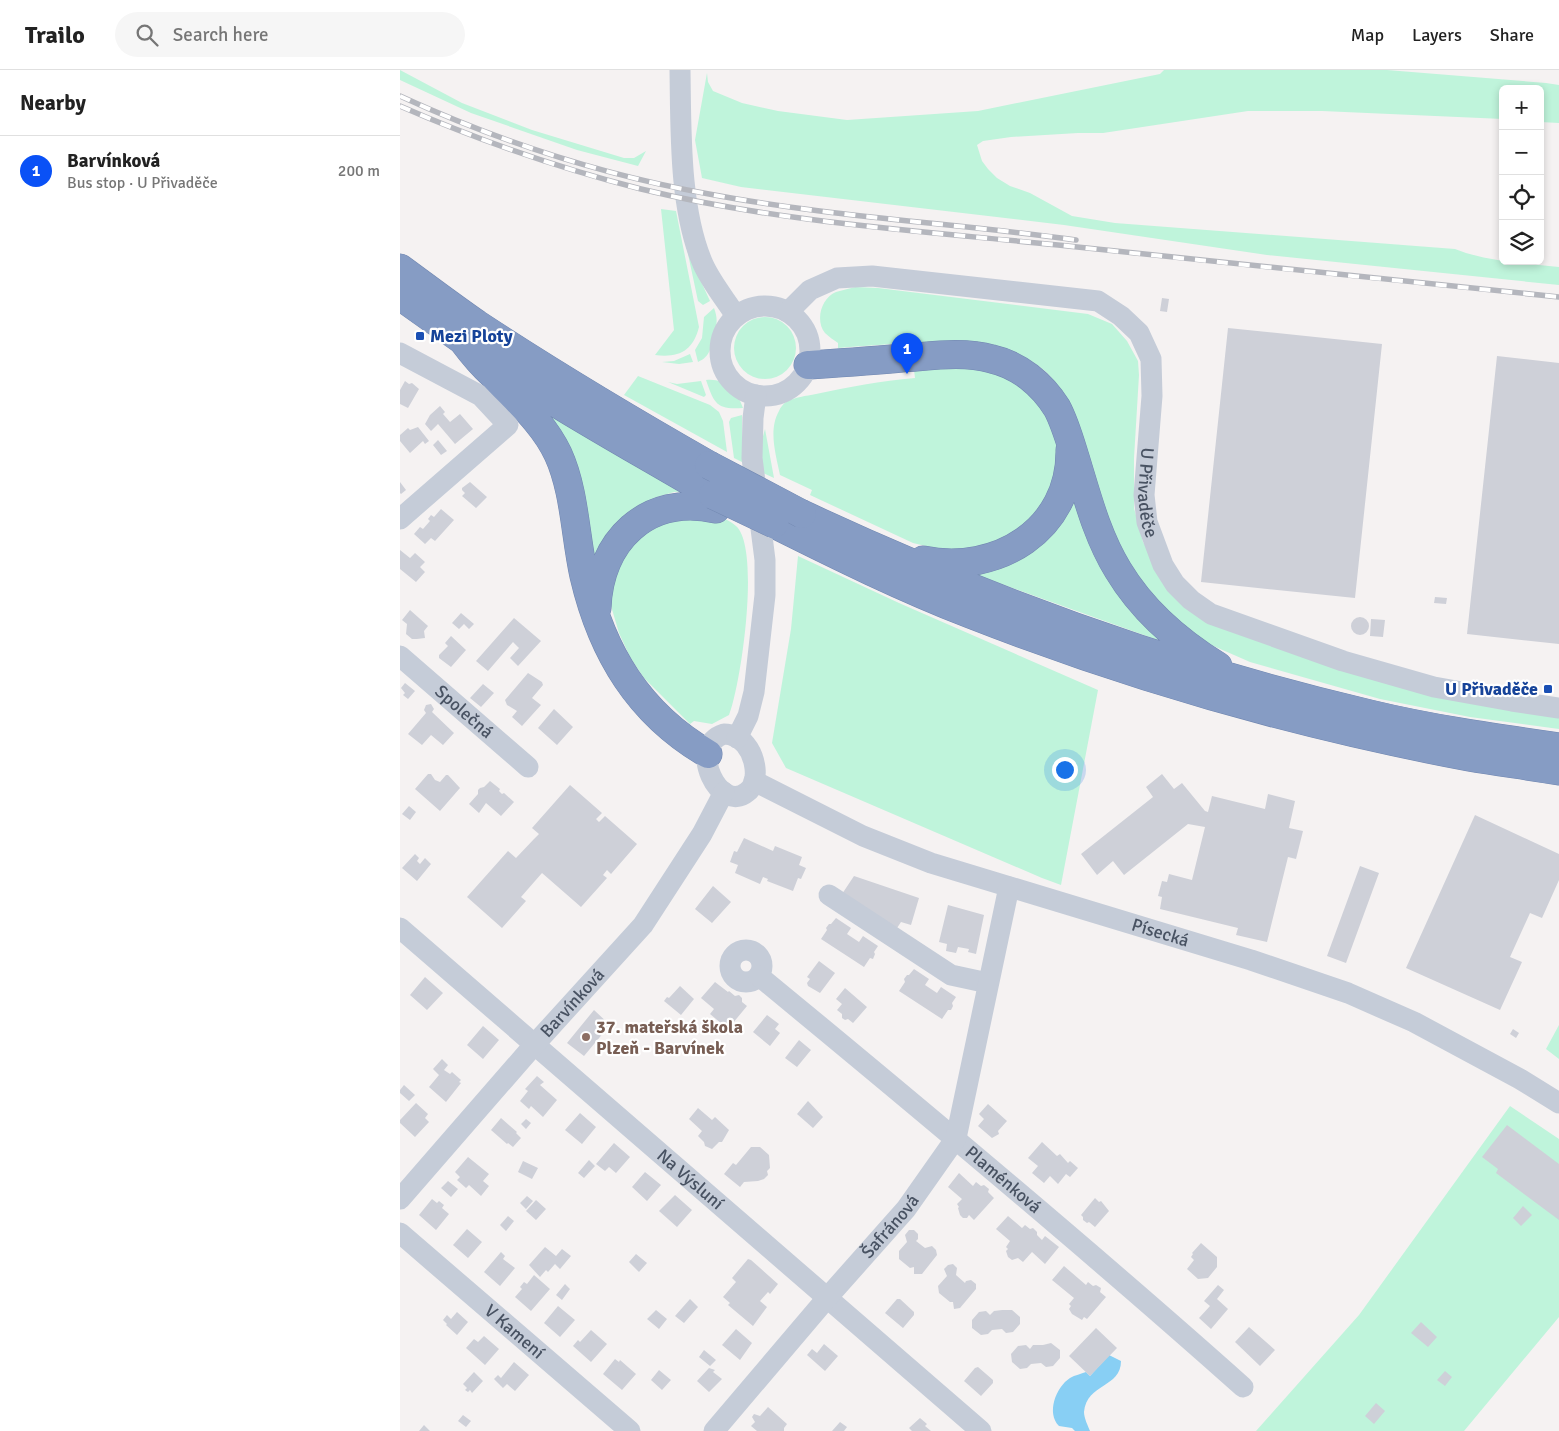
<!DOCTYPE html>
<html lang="en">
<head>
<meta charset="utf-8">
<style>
	body { margin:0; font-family:Signika,sans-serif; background:#f6f6f6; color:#222 }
	.controls { position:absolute; right:15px; top:15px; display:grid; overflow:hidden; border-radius:8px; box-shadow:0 2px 8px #0003 }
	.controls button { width:45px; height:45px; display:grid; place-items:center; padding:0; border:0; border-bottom:1px solid #e0e0e0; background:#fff; color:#222; font:25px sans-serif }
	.you { position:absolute; left:664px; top:699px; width:18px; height:18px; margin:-12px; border:4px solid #fff; border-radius:50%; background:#1a73e8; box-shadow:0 0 0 8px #1a73e833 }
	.badge { display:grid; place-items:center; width:32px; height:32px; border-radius:50%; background:#0a51f6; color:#fff; font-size:16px; font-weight:700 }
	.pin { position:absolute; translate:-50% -41px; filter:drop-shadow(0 1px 2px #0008) }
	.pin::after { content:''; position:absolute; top:26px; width:18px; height:15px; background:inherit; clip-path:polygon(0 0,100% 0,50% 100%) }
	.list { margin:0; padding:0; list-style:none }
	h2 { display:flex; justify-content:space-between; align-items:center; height:65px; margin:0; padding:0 20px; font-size:21px }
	h2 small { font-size:16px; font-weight:400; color:#767676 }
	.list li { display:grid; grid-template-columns:32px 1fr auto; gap:15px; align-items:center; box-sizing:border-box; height:70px; padding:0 20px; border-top:1px solid #e0e0e0 }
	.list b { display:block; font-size:19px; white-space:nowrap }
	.list p { margin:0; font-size:16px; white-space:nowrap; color:#767676 }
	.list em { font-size:16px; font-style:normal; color:#767676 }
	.icon { flex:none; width:28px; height:28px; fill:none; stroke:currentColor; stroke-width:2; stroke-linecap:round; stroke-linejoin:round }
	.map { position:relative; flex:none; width:1159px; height:1361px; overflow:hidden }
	header { display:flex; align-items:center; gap:30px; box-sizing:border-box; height:70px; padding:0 25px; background:#fff; border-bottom:1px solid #e0e0e0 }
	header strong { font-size:24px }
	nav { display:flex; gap:28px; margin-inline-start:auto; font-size:18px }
	.search { width:350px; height:45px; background:#f6f6f6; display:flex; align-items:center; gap:12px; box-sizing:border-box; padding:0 18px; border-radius:28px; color:#767676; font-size:19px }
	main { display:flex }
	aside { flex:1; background:#fff }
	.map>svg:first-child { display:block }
	.green { fill:#bff4db }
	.water { fill:#88cff4 }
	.building { fill:#ced0d8 }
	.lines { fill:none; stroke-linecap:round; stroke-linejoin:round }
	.highway-casing { stroke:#7187b0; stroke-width:29 }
	.minor { stroke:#c5ccd8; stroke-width:21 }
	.highway { stroke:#869cc4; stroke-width:28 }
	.rail-casing { stroke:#b4b6bd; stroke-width:5.5 }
	.rail { stroke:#fff; stroke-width:4; stroke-dasharray:11; stroke-linecap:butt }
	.highway-bridge-casing { stroke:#7187b0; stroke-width:29; stroke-linecap:butt }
	.highway-bridge { stroke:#869cc4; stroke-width:28 }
	.transit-dot { fill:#1a4fb4; stroke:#fff; stroke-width:2 }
	.education-dot { fill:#8d6e63; stroke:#fff; stroke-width:2 }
	.labels { text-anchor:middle; stroke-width:4.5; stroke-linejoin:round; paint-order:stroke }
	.transit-label { font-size:18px; font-weight:bold; fill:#164399; stroke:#fff; text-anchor:start }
	.street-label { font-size:18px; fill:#485262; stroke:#fff }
	.education-label { font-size:18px; font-weight:bold; fill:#785e54; stroke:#fff; text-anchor:start }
</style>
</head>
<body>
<header>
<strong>Trailo</strong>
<div class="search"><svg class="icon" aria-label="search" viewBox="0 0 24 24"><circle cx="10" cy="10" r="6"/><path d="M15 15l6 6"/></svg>Search here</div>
<nav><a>Map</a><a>Layers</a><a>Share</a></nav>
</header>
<main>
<aside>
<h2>Nearby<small></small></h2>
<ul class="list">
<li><span class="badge">1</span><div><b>Barvínková</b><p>Bus stop · U Přivaděče</p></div><em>200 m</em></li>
</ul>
</aside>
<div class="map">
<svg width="1159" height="1361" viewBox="0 0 1159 1361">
	<rect width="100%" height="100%" fill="#f5f2f2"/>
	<path class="green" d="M0 0 62 33 132 60 224 88H234L246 81 238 96 177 80 71 43 0 10Z
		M764 0H987L1146 13 1159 15V53L1140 52V19H1103V49L922 41H848L703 63H678L611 67 583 71 577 75 582 91 588 99 597 108 610 116 630 123 672 146 715 153 1055 179C1088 192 1124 193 1159 197V215L867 185 664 155 341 117 302 108 295 70 307 3 308 12 313 21 342 33 378 41 447 50 578 41 760 4Z
		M261 139 276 141 299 257C293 281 279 288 255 285L274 260Z
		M285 170 298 205 310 231 303 235 298 231Z
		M455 217 478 218 688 244 712 254 727 271 738 291 739 305 734 388V438L743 472 768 514 799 544 1159 646V659L1070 647 980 629 850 592 802 571 774 553 722 493 663 325C658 317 652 307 645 301 604 268 560 270 511 273 486 274 462 276 438 278V273C434 270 429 267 425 263 415 251 421 228 436 222 442 220 449 219 455 217Z
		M314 238C318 249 317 254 314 265 310 278 311 286 298 292L295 280 302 268 304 247Z
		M334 278a31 31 0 1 1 62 0a31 31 0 1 1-62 0Z
		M290 284 293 292 279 294 262 292 274 291Z
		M537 293 603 299 643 331 660 382 650 432 609 473 546 481 513 473 410 425 412 420 380 405C376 385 368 360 379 341 380 338 383 334 386 332 395 327 406 326 416 324 448 317 481 311 515 308L514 300Z
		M238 306 310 335 319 342 323 351 327 382 224 325Z
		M306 310C325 308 337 320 343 338 316 340 314 333 306 310Z
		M301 311 306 325 304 327 268 312 277 314Z
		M132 327 290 421 274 422 254 428 234 440 193 497Z
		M342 345V392L334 388 329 352 331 348Z
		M365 359 374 408 361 402 362 370Z
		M672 424 780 578 565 501Z
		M312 444C319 447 330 450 336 456 361 478 341 615 329 645L312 654 294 651 290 654 244 608 230 587 219 563 211 536 209 510 219 483 252 450Z
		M398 486 499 533 698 620 661 815 642 808 386 698 372 673 391 559Z
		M1159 955V989L1146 979Z
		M1110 1036 1159 1069V1247L1064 1361H856L959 1245Z"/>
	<path class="water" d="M709 1285 721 1291C721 1318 687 1313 684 1342 684 1348 688 1356 690 1361H675L672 1358 659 1356C646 1343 656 1317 670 1308 675 1305 681 1304 686 1302L690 1306Z"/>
	<path class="building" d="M762 228 769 229 767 242 760 241Z
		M828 258 982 274 955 528 801 512Z
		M1097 286 1159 293V574L1067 564Z
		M5 311 9 314 12 313 19 319 8 338 0 334V320Z
		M40 336 45 342 43 344 50 352 60 344 73 359 55 374 38 354 31 361 25 354 30 345Z
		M18 357 29 371 25 374 23 371 10 383 0 371V365L8 358 10 360Z
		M38 370 47 381 41 385 33 375Z
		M0 412 6 420 1 424 0 423Z
		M70 412 87 427 76 438 62 426 65 423 62 420V418Z
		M41 439 54 450 35 471 31 468 25 474 14 464 20 457 23 459 30 451 28 449 31 445 34 447Z
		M0 480 10 488 15 483 25 492 20 497 25 502 16 512 0 499Z
		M1035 527 1047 528 1046 534 1034 533Z
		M10 540 28 556 24 561 25 568 17 569H12L6 564 7 554 2 550Z
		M61 543 74 554 69 559 64 554 59 559 52 553Z
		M951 556a9 9 0 1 1 18 0a9 9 0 1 1-18 0Z
		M114 548 141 571 118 596 110 588 119 578 113 572 88 601 76 591Z
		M971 549 985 550 983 567 970 566Z
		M51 566 66 580 51 597 39 588V585L48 576 45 573Z
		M128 603 142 612 143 615 132 628 141 635 122 656 112 647 117 641 107 635 105 630Z
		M5 613 15 621 8 629 3 625 5 623 1 618Z
		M83 614 94 623 81 637 70 628Z
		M31 634 34 639 32 642 54 663 43 675 31 665 22 675 8 664 26 643 24 640 26 635Z
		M154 639 173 657 157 675 138 658Z
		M28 704H31L35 710 40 712 46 705H48L60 718 40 741 15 719Z
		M762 704 774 719 782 713 805 741 808 742 812 726 865 739 868 724 895 731 889 758 903 761 896 789 888 787 867 872 836 865 838 858 760 839 762 827 758 826 762 811 767 812 769 804 792 810 805 757 788 754 724 805 713 791 697 805 681 784 753 727 746 717Z
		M90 711 100 719 99 721 102 724 104 723 114 732 101 746 86 733 79 743 69 734 78 724V720L80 718 84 717Z
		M170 715 202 743 196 749 199 752 205 746 237 774 211 804 207 800 203 805 207 808 181 837 142 803 121 827 126 831 102 858 67 827 108 781 116 788 134 769 139 764 132 758Z
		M9 736 16 742 10 750 2 744Z
		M1075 745 1159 784V810L1142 848 1130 843 1110 887 1122 892 1100 940 1006 898Z
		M344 768 373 781 375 776 402 787 399 795 406 798 401 809 398 808 393 821 367 811 368 809 363 807 360 814 335 803 338 795 330 792 334 781 337 782Z
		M15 784 19 788 17 791 20 794 25 788 31 794 17 811 2 798Z
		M960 796 979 803 946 893 927 886Z
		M454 806 519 828 511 855 501 852 495 861 440 827Z
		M313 816 331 832 312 853 295 839Z
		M548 835 584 845 576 884 568 882 569 879 558 877 556 883 546 881 547 874 539 872Z
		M436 848 451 858 447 864 459 872 463 866 478 876 474 882 475 884 473 889 470 888 464 897 421 869 427 860 426 858 429 854H431Z
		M419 891 435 903 420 923 408 916 407 913 410 909 407 907Z
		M514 899 529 909 525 915 537 923 541 917 556 927 552 933 553 936 551 940H548L542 949 499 921 505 912 504 909 507 905H509Z
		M25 907 43 923 27 940 10 925Z
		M315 912 328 922 329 921 335 926 339 925 342 928V932L347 936 328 959 310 944 314 939 301 928Z
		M280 916 294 929 281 945 264 931 267 927 269 928Z
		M445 918 467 937 453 953 448 949 445 950 442 948V944L437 940 442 934 436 929Z
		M194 940 210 955 184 986 167 973Z
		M367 945 379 954 375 959 380 963 370 976 353 962Z
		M83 956 99 970 83 989 67 975Z
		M1113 959 1119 963 1116 968 1110 964Z
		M399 970 411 980 397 997 385 988Z
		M42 989 48 995 44 1000 50 1004 52 1002 61 1010 59 1012 61 1013 46 1032 29 1017 39 1005 33 999Z
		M137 1006 144 1012 140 1015 157 1030 143 1047 131 1036 129 1039 120 1031 128 1021 125 1019Z
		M4 1015 15 1025 9 1031 0 1023V1020Z
		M408 1031 423 1047 413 1058 397 1044Z
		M16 1033 28 1044 25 1048 29 1052 15 1067 0 1053V1050Z
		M588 1034 607 1051 598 1061 599 1064 592 1068 578 1056 584 1049 579 1044Z
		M298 1038 312 1050 315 1047 329 1060 322 1072H319L312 1079 305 1076 304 1072 298 1066 302 1061 289 1049Z
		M180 1043 196 1057 182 1074 165 1060Z
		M101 1048 117 1062 116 1063 121 1068 113 1077 108 1073 107 1074 91 1060Z
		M126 1049 131 1053 126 1059 121 1054Z
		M1107 1055 1159 1094V1150L1096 1103 1098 1099 1082 1087Z
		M642 1072 657 1086 660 1084 668 1093 670 1091 678 1098 670 1107 666 1104 658 1114 650 1106 644 1113 632 1103 638 1096 628 1088Z
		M214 1073 230 1087 216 1103 209 1097 205 1101 196 1094Z
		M351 1077H360L369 1085 370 1098 367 1101 368 1105 364 1109 358 1111 344 1112 340 1117 324 1104 333 1093 336 1095Z
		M68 1087 89 1104 83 1111 89 1116 81 1126 69 1115 66 1118 57 1110 60 1107 55 1102Z
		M189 1090 195 1096 184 1108 178 1103Z
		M123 1091 138 1098 132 1109 118 1102Z
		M245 1102 261 1115 247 1131 232 1117Z
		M559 1103 573 1116 576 1112 581 1116 584 1115 589 1119 588 1122 594 1128 574 1150 569 1145 567 1148H563L560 1145 558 1138 559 1137 557 1134 562 1129 548 1117Z
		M48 1111 58 1119 51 1127 41 1118Z
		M275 1125 292 1140 277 1157 259 1141Z
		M127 1126 133 1131 126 1139 120 1133Z
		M695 1128 699 1132 701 1131 709 1141 695 1157 689 1152 687 1153 683 1150V1147L681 1145Z
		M32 1129 37 1133 39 1131 44 1135 42 1138 49 1144 36 1160 19 1145Z
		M136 1130 146 1139 136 1150 126 1141Z
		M1123 1136 1132 1145 1121 1156 1113 1148Z
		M108 1146 114 1151 106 1161 100 1155Z
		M608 1146 622 1158 625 1155 630 1159 633 1158 637 1162V1165L642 1170 645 1166 659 1177 645 1194 632 1182 623 1192 618 1188 612 1190 608 1187 606 1181 608 1179 606 1177 610 1171 596 1159Z
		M67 1159 82 1172 68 1188 53 1175Z
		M509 1160H514L518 1164V1169L516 1171 525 1178 532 1176 536 1180 537 1185 522 1204H514V1197L510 1198 499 1189V1181L507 1172 505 1165Z
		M801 1173 817 1187V1197L808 1208 798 1209 787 1199 794 1190 791 1187 793 1184 792 1183Z
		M145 1177 156 1186 162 1179 171 1186 160 1199 155 1194 148 1202 146 1200 140 1207 129 1195Z
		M101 1182 105 1186 103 1189 115 1198 100 1216 84 1202Z
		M236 1184 247 1193 239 1202 229 1192Z
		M348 1189 351 1190 378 1214 370 1224 368 1222 360 1231 367 1237 353 1256 328 1235 330 1233 323 1227 336 1212 332 1208Z
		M553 1194 557 1198 556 1205 565 1213 566 1211 571 1210 576 1214V1219L560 1238 554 1239 553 1232H550L539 1223 538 1216 547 1206 544 1199 548 1195Z
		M664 1196 686 1215 688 1212 693 1216 696 1215 701 1218 700 1222 706 1227 687 1249 684 1247 682 1250 672 1244 669 1239 671 1236 669 1234 674 1228 652 1210Z
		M134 1205 150 1219 131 1241 115 1227 122 1219 120 1217 124 1212 127 1214Z
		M165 1214 170 1219 162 1230 156 1225Z
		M818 1215 824 1220 817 1229 828 1239 811 1259 799 1248 810 1236 804 1231Z
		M290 1229 298 1237 284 1253 275 1246Z
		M497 1229H500L514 1242V1245L503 1258 485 1243Z
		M158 1236 175 1250 160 1267 144 1253Z
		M256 1240 267 1249 259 1259 247 1249Z
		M602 1240H612L620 1247V1254L613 1262 606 1263 602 1259 592 1260 588 1264 581 1265 572 1258V1250L579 1242 586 1241 590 1245 594 1241Z
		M57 1242 68 1252 57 1265 46 1255 47 1254 43 1250 47 1245 51 1249Z
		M1021 1252 1037 1267 1028 1277 1011 1263Z
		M849 1257 875 1280 860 1296 835 1272Z
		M696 1258 717 1278 690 1306 669 1286Z
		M336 1259 352 1273 340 1290 322 1275Z
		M191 1260 207 1274 191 1292 173 1276 178 1270 180 1272Z
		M84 1266 99 1279 85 1295 66 1278 74 1269 78 1272Z
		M651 1273 660 1280V1288L653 1296 646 1297 641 1293 631 1294 627 1298 620 1299 612 1292 611 1284 618 1276 626 1275 630 1279 633 1275H643Z
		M424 1274 438 1286 425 1301 407 1285 412 1279 417 1283Z
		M304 1280 316 1290 310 1296 299 1287Z
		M215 1289 219 1292 220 1290 236 1304 222 1320 203 1304Z
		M114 1292 129 1305 115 1321 107 1314 103 1318 94 1309 98 1305 101 1308Z
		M578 1297 593 1310V1313L581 1326 564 1311 575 1298Z
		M309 1298 315 1300 313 1302 322 1309 309 1322 297 1311Z
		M259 1300 271 1310 262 1320 251 1310Z
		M1045 1301 1052 1307 1045 1316 1037 1310Z
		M74 1302 83 1311 72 1323 70 1320 68 1322 65 1320 67 1318 63 1314Z
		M976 1333 985 1341 974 1354 965 1346Z
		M368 1337 387 1354 384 1358V1361H357L351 1356 355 1352 352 1347 354 1344 360 1346Z
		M63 1345 71 1351 66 1357 58 1351Z
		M520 1348 527 1354 525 1356 531 1361H512L509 1358Z
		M440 1352 447 1357 444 1361H432Z
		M24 1355 30 1361H19Z"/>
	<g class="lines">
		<defs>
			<path id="highway" d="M0 198C26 217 51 236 77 254 153 304 230 350 309 395
				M0 226C45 258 89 290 135 320 194 357 254 390 313 425
				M63 271C72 283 82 295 93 305 116 330 143 352 158 384 175 421 175 466 184 506 202 583 239 644 308 684
				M408 295C439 293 471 291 502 288 532 286 563 281 592 289 619 295 642 314 657 338 665 353 670 371 675 387 687 426 697 466 718 500 742 540 779 572 818 596
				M402 444C586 530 772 598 970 644 1032 659 1096 668 1159 677
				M374 454C438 486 503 518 570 544 731 607 898 655 1069 687 1099 692 1129 696 1159 701
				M523 490C597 505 671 460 670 380
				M197 538C199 471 247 424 316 439"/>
		</defs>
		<use href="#highway" class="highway-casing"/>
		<g class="minor">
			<path d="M280 0C281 59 279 139 303 194 311 212 325 229 336 246"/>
			<circle cx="365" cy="281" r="45"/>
			<path id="s1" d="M388 242 410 220 437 208 472 206 698 231 721 246 739 263 751 289 752 326 744 425 747 452 763 495 775 514 791 530 811 544 943 591 1034 617 1112 631 1159 638"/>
			<path d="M0 283 81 326 108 355 0 449"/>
			<path id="s2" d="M0 586 128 697"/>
			<path d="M324 664C342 664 353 681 355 698 356 707 354 717 347 722 320 745 286 676 324 664Z"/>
			<path d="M337 668 348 646 354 622 365 525V490L352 388 353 348 356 325"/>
			<path id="s3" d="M354 711 463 766 531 793 851 890 948 923 1014 952 1120 1009 1159 1033"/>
			<path d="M429 825 551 905 588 913"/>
			<path id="s4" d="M0 858 581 1361"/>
			<circle cx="346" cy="896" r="16"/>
			<path id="s5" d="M359 906C523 1041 685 1176 843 1317"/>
			<path id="s6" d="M0 1129 134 975 243 855 302 764 324 722"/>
			<path id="s7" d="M0 1163 230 1361"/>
			<path id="s8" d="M314 1361 427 1228 506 1139 556 1068 609 817"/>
		</g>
		<use href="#highway" class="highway"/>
		<defs>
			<path id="rail" d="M0 26C98 71 202 105 309 124 430 147 554 153 676 170
				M0 36C78 70 158 98 241 119 377 152 519 161 658 175 825 193 992 210 1159 227"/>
		</defs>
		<use href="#rail" class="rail-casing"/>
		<use href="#rail" class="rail"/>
		<defs>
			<path id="highway-bridge" d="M309 395 402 444
				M313 425 374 454"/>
		</defs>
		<use href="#highway-bridge" class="highway-bridge-casing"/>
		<use href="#highway-bridge" class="highway-bridge"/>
	</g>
	<g class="transit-dot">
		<rect x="15" y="261" width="10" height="10" rx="2.5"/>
		<rect x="1143" y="614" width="10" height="10" rx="2.5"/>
	</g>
	<circle class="education-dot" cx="186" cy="967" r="5"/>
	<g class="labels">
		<g class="transit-label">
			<text x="30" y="272">Mezi Ploty</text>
			<text x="1138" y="625" text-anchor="end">U Přivaděče</text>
		</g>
		<g class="street-label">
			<text dy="6" stroke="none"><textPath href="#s1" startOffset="538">U Přivaděče</textPath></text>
			<text dy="6" stroke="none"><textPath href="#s2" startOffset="85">Společná</textPath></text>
			<text dy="6" stroke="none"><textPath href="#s3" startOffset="435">Písecká</textPath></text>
			<text dy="6" stroke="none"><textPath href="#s6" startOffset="261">Barvínková</textPath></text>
			<text dy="6" stroke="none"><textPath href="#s5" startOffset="318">Plaménková</textPath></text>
			<text dy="6" stroke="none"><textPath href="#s4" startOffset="384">Na Výsluní</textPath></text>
			<text dy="6" stroke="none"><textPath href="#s8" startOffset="270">Šafránová</textPath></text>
			<text dy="6" stroke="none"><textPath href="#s7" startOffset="151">V Kamení</textPath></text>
		</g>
		<g class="education-label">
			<text x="196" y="963">37. mateřská škola<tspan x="196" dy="21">Plzeň - Barvínek</tspan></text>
		</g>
	</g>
</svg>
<div class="controls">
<button>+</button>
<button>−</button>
<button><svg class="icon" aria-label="locate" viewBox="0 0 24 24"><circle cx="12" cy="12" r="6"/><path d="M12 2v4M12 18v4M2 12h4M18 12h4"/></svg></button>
<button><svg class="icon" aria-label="layers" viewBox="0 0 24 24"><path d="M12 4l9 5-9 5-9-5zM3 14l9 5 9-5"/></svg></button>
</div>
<div class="you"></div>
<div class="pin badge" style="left:507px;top:304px">1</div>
</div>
</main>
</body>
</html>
